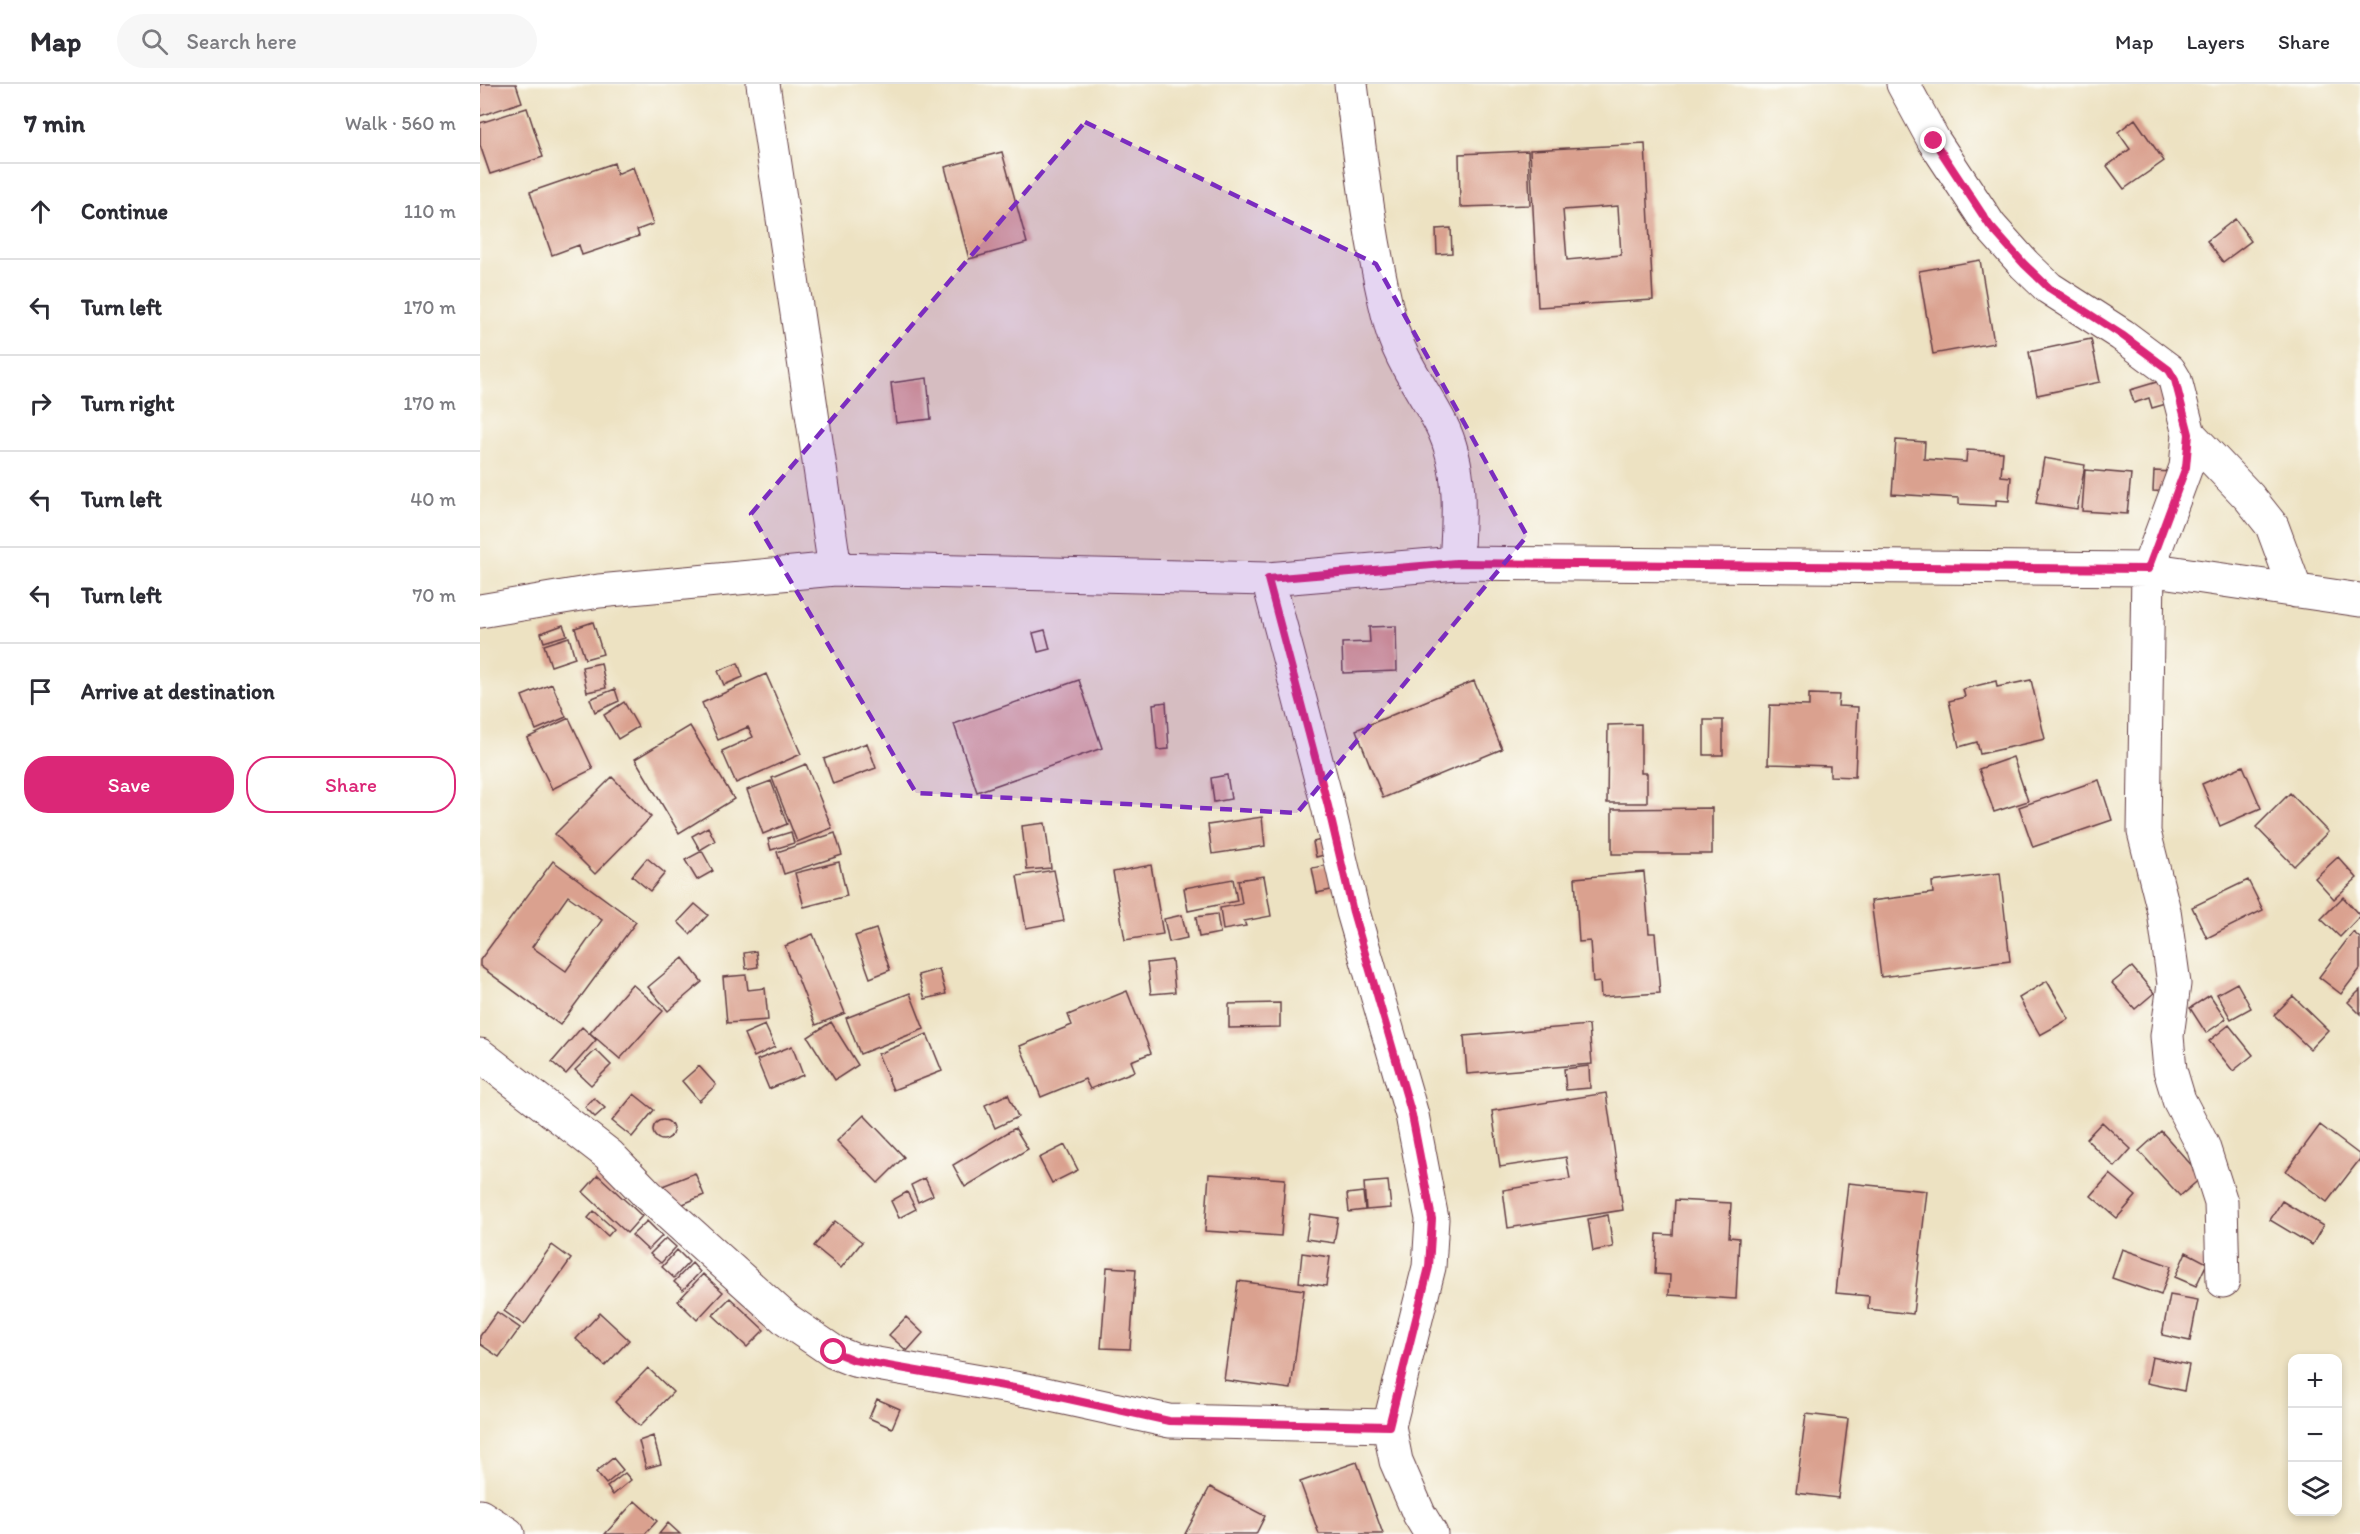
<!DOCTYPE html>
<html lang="en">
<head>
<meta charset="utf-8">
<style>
	body { margin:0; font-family:Itim,sans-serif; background:#f7f7f7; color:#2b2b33 }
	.controls { position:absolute; right:18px; bottom:18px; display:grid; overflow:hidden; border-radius:12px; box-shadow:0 3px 9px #0003 }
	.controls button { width:54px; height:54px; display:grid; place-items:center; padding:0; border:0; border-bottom:2px solid #e1e1e2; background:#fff; color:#2b2b33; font:30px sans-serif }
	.stop { position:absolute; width:18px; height:18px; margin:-14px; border:4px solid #db2777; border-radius:50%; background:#fff }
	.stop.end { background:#db2777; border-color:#fff; box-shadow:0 2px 6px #0008 }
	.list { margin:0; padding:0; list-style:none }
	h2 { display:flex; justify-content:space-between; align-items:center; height:78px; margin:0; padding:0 24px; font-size:26px }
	h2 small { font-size:20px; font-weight:400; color:#7c7c81 }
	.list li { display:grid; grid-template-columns:39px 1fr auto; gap:18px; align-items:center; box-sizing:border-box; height:96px; padding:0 24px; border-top:2px solid #e1e1e2 }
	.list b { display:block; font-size:22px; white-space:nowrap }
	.list em { font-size:20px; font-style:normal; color:#7c7c81 }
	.actions { display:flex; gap:12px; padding:18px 24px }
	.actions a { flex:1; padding:14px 0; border:2px solid #db2777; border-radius:24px; text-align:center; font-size:21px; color:#db2777 }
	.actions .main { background:#db2777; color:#fff }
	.icon { flex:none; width:33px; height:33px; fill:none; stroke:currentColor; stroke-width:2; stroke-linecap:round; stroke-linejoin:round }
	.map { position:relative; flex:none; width:1880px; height:1450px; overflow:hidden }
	header { display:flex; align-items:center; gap:36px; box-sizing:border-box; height:84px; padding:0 30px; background:#fff; border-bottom:2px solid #e1e1e2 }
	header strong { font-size:28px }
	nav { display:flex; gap:33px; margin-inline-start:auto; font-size:21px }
	.search { width:420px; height:54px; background:#f7f7f7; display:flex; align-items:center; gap:15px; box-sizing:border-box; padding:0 21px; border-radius:33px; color:#7c7c81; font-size:22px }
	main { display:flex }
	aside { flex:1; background:#fff }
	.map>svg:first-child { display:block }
	.building { fill:#daa18f; fill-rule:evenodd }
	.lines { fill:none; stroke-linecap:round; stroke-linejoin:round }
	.minor-casing { stroke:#623c42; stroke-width:35 }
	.minor { stroke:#fff; stroke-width:33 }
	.route { stroke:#db2777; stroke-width:8 }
	.marked { fill:#7b2cbf; fill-opacity:0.2; stroke:#7b2cbf; stroke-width:4.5; stroke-dasharray:12 8; stroke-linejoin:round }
</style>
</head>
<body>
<header>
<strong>Map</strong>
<div class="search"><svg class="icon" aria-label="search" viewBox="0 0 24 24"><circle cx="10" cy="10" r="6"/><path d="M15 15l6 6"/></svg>Search here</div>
<nav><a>Map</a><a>Layers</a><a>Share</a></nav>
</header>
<main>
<aside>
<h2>7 min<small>Walk · 560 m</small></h2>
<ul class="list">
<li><svg class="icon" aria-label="ahead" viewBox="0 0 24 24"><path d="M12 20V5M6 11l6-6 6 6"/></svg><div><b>Continue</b></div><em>110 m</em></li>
<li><svg class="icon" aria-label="left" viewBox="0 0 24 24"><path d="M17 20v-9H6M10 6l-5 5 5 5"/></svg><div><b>Turn left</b></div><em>170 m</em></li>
<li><svg class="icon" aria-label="right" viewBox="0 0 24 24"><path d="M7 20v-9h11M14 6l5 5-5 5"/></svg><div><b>Turn right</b></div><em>170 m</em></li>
<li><svg class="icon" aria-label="left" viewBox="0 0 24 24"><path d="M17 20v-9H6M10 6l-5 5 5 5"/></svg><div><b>Turn left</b></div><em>40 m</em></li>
<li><svg class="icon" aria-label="left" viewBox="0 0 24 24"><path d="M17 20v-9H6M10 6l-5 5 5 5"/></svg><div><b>Turn left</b></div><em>70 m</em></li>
<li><svg class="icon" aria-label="arrive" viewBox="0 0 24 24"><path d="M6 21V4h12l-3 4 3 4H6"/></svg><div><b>Arrive at destination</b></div></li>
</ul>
<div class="actions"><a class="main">Save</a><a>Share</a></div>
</aside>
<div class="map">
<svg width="1880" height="1450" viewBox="0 0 1880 1450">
	<rect width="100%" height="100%" fill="#fdfcf7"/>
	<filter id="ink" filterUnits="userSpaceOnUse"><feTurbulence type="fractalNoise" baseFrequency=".0167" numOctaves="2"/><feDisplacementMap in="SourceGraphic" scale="12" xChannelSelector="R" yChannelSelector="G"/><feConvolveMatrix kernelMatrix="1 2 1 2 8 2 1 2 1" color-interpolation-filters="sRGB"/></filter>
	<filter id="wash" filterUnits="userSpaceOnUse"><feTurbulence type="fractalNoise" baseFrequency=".008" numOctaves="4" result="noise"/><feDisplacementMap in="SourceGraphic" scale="24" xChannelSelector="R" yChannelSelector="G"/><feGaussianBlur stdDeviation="1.35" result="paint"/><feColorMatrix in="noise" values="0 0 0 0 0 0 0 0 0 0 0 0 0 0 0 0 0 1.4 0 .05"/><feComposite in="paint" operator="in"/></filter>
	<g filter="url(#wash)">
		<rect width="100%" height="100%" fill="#ede2c2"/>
		<g id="blocks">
			<path class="building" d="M0 0H36L42 18 0 32Z
				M47 24 63 73 10 90 0 61V39Z
				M1655 35 1684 77 1644 105 1627 82 1650 65 1638 48Z
				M1165 60 1173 216 1058 223 1050 66ZM1138 122 1141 171 1087 176 1083 126Z
				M1048 67 1050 121 980 123 979 70Z
				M522 68 547 159 489 175 465 83Z
				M134 79 137 90 153 83 173 140 157 146 159 152 102 171 99 161 72 171 50 108Z
				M1755 135 1771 157 1743 178 1727 157Z
				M971 144 972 169 957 170 956 145Z
				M1500 176 1514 259 1453 270 1439 187Z
				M1611 255 1620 298 1557 311 1549 268Z
				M447 294 451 335 416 339 411 299Z
				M1687 295 1693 318 1672 324 1669 314 1654 319 1650 306Z
				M1416 356 1445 358 1444 375 1486 378 1487 366 1523 368 1521 392 1531 393 1529 417 1516 416V422L1479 420V414L1412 410Z
				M1564 374 1605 381 1597 425 1556 419Z
				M1605 386 1651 390 1647 430 1602 427Z
				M1674 387 1692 388 1690 408 1673 407Z
				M113 538 123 570 105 575 95 544Z
				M83 541 87 551 64 558 61 549Z
				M916 542 917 587 863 589 862 559 890 558 889 543Z
				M565 546 570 565 558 568 553 549Z
				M89 553 95 574 71 582 64 561Z
				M121 579 126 604 107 608 102 583Z
				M258 579 263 593 244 601 238 587Z
				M286 590 321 670 256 699 242 667 273 653 268 643 238 656 222 619Z
				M599 596 622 664 497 708 474 640Z
				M1551 596 1565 655 1500 670 1497 658 1479 663 1469 617 1485 613 1483 605 1516 597 1517 603Z
				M994 597 1022 665 903 714 876 646Z
				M72 600 86 633 56 646 42 612Z
				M135 605 139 617 115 628 110 615Z
				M1329 610 1359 611 1358 622 1378 623 1375 693 1350 692V682L1288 680 1290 621 1329 622Z
				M144 618 158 643 138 655 124 631Z
				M686 618 689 665 677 666 673 620Z
				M89 634 113 685 72 705 47 654Z
				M1224 636H1243V671H1224Z
				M1161 640V689H1167V719H1127L1128 641Z
				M210 642 254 715 199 749 155 675Z
				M387 659 396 684 353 700 344 675Z
				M1533 673 1548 717 1514 728 1499 685Z
				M326 680 352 744 317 758 292 694Z
				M1763 682 1781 724 1740 742 1722 700Z
				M747 691 751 715 734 718 731 694Z
				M132 693 171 733 115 790 75 750Z
				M1619 696 1632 736 1553 763 1539 723Z
				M291 697 307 740 283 750 267 706Z
				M1810 709 1848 748 1814 782 1776 743Z
				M1232 724V770H1132V725Z
				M782 733 785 762 732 770 728 741Z
				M565 739 571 784 547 786 542 742Z
				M228 743 235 757 220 766 212 752Z
				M311 748 314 759 291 766 288 755Z
				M355 749 362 771 304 790 297 768Z
				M849 754 852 769 836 773 833 758Z
				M222 767 233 787 217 796 205 776Z
				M1858 773 1877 794 1854 815 1835 794Z
				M167 774 185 789 170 807 152 792Z
				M73 777 156 838 80 941 0 882V876ZM88 812 122 836 86 887 52 863Z
				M359 778 367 812 324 823 315 789Z
				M855 780 860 804 837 809 832 784Z
				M671 781 683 850 645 856 633 788Z
				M574 786 584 837 546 844 537 792Z
				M1164 788 1169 849H1175L1180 909 1121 913 1120 898 1113 899 1110 857 1099 858 1095 794Z
				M1520 789 1530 877 1401 893 1391 817 1453 809 1452 798Z
				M784 792 791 832 764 837 766 842 743 846 740 824 762 820 758 796Z
				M753 795 757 817 708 827 704 804Z
				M1768 796 1783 826 1727 854 1712 823Z
				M1863 813 1880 832 1860 853 1841 835Z
				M215 820 228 831 210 850 198 838Z
				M737 830 740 849 719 853 716 833Z
				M702 831 707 854 689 858 684 835Z
				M396 845 410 886 390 894 375 852Z
				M1873 848 1880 854V885L1861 910 1839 893Z
				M333 850 365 929 336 941 305 862Z
				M276 867 278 883 266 885 264 869Z
				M203 874 222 898 188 927 168 903Z
				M692 876 695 908 671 910 667 879Z
				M1652 883 1674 909 1655 925 1632 899Z
				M459 885 466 910 445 915 438 891Z
				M266 891 268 906 285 904 288 936 247 939 243 893Z
				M1567 897 1589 935 1560 951 1539 914Z
				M1757 899 1771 924 1751 935 1737 910Z
				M152 900 183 927 140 975 110 949Z
				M1880 906V930L1868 918Z
				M647 907 671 969 651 977 655 987 610 1005 605 995 561 1013 540 962 592 941 588 931Z
				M430 909 444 945 380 970 366 934Z
				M1730 911 1746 935 1726 949 1710 924Z
				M1813 912 1848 946 1830 965 1794 931Z
				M800 919V943L749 944V920Z
				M351 938 378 981 355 996 328 953Z
				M285 941 295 963 274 973 264 950Z
				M1109 941 1112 980 987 990 984 952Z
				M1749 941 1773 971 1753 987 1729 957Z
				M102 943 116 956 86 990 72 978Z
				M447 950 462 987 413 1006 398 970Z
				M312 962 323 991 289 1005 277 976Z
				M116 966 131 981 111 1001 95 986Z
				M219 982 236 1001 219 1017 202 997Z
				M1109 982 1110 1004 1086 1006 1084 985Z
				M1126 1009 1143 1126 1028 1144 1023 1106 1090 1095 1086 1073 1020 1083 1012 1027Z
				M154 1010 174 1026 152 1053 132 1037Z
				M528 1010 538 1033 515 1044 505 1021Z
				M114 1014 125 1024 115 1033 105 1023Z
				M384 1031 424 1073 398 1099 357 1057Z
				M173 1046a10 10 0 1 1 20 0a10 10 0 1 1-20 0Z
				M1622 1038 1651 1065 1635 1083 1606 1055Z
				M1840 1041 1880 1071V1075L1847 1118 1806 1087Z
				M535 1044 548 1065 485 1103 473 1081Z
				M1681 1047 1722 1093 1700 1112 1659 1067Z
				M585 1061 598 1086 572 1099 559 1074Z
				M215 1089 224 1111 189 1126 180 1103Z
				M729 1090 805 1095 801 1152 725 1147Z
				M1630 1090 1656 1112 1637 1134 1611 1112Z
				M118 1091 162 1132 147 1149 103 1108Z
				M445 1094 453 1111 438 1118 431 1101Z
				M908 1097 911 1124 886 1126 884 1099Z
				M1368 1099 1447 1107 1433 1230 1388 1225 1389 1212 1356 1209Z
				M427 1108 436 1125 419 1134 411 1117Z
				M883 1108 885 1126 869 1128 867 1110Z
				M1195 1116 1251 1119 1249 1153 1259 1154 1256 1215 1189 1211 1190 1191 1175 1190 1177 1150 1193 1151Z
				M1802 1117 1843 1142 1832 1161 1790 1136Z
				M114 1127 134 1145 128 1152 108 1134Z
				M830 1130 858 1134 854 1159 826 1155Z
				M1128 1131 1133 1163 1113 1167 1108 1135Z
				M167 1137 182 1152 168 1166 152 1151Z
				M355 1137 382 1158 361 1184 334 1162Z
				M186 1154 196 1163 181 1179 170 1170Z
				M72 1161 91 1175 44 1241 24 1227Z
				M1642 1165 1691 1182 1681 1211 1632 1194Z
				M197 1166 209 1178 194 1194 182 1183Z
				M1706 1168 1727 1179 1716 1202 1695 1193Z
				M822 1169 850 1173 846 1202 819 1198Z
				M212 1179 220 1188 203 1206 194 1198Z
				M627 1183 656 1185 650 1265 621 1264Z
				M223 1190 243 1208 217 1236 198 1217Z
				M758 1197 824 1206 811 1305 744 1296Z
				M1690 1211 1718 1216 1710 1257 1682 1251Z
				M250 1214 284 1246 267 1263 233 1231Z
				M17 1228 40 1244 19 1273 0 1260V1252Z
				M120 1229 149 1256 125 1282 96 1255Z
				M426 1233 443 1249 427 1267 409 1251Z
				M1672 1273 1709 1281 1704 1307 1667 1299Z
				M168 1284 193 1308 160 1342 135 1318Z
				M397 1315 420 1325 412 1344 389 1334Z
				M1326 1330 1368 1335 1358 1414 1316 1409Z
				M173 1352 181 1380 166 1384 159 1357Z
				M133 1374 143 1386 126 1400 116 1388Z
				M877 1378 903 1450H839L820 1398Z
				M145 1389 151 1396 133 1411 127 1403Z
				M730 1403 785 1432 776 1450H705Z
				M155 1417 177 1437 165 1450H125Z
				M188 1439 200 1450H179Z"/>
		</g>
	</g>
	<g filter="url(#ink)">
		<use href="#blocks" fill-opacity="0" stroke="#623c42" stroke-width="1.5"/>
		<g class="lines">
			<defs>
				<path id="minor" d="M283 0 355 485
					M871 0C881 78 890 158 909 234 918 275 943 305 961 340 983 383 979 434 976 479
					M1423 0 1454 57 1510 142 1544 180 1569 204 1642 251 1689 286 1695 296 1709 350 1706 383 1668 485 1664 748 1684 827 1694 900 1687 952 1690 986 1699 1016 1723 1062 1741 1118 1743 1197
					M1709 350 1769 413 1792 442 1816 507
					M788 495 848 722 873 828 932 1031 952 1135 949 1183 909 1342 916 1377 939 1430 951 1450
					M0 527 119 507 355 485 788 495 976 479 1668 485 1880 516
					M0 971 129 1071 168 1111 307 1236 354 1268 374 1276 552 1307 689 1337 909 1342
					M0 1432 28 1450"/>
			</defs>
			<use href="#minor" class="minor-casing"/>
			<use href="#minor" class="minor"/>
		</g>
	</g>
	<g class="lines" filter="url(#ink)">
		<path class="route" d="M354 1268 374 1276 552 1307 689 1337 909 1342 949 1183 952 1135 932 1031 873 828 848 722 788 495 976 479 1668 485 1706 383 1709 350 1695 296 1689 286 1642 251 1569 204 1544 180 1510 142 1454 57"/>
	</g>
	<path class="marked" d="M605 38 896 180 1047 452 817 729 436 709 271 430Z"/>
</svg>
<div class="controls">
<button>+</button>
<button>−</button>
<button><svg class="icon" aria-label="layers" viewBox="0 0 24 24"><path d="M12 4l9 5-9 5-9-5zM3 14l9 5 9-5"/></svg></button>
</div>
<div class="stop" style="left:354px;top:1268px"></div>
<div class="stop end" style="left:1454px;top:57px"></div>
</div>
</main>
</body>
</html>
